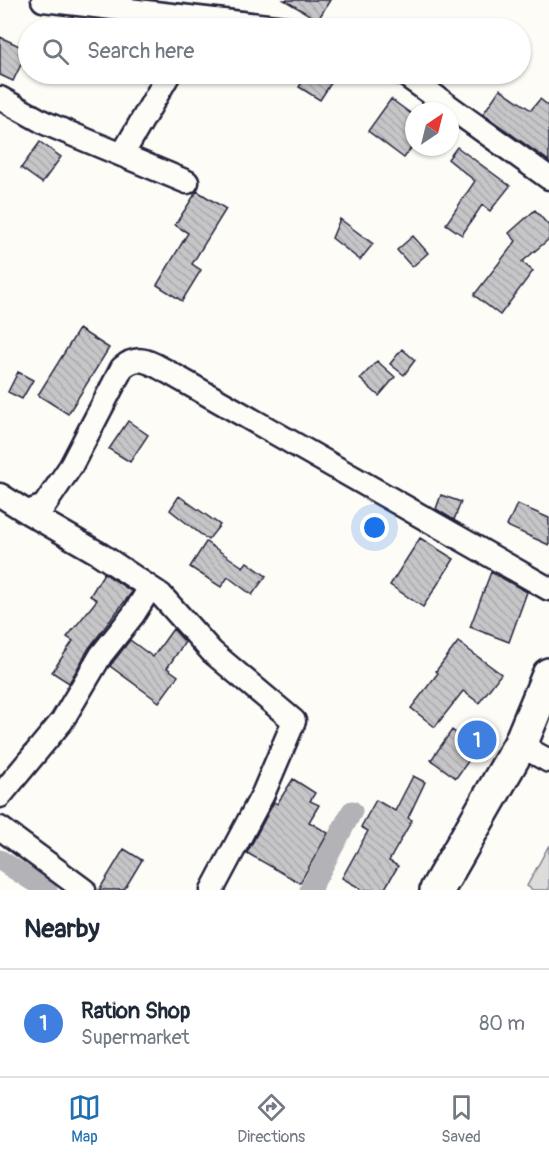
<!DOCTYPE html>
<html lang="en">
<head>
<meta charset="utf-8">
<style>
	body { margin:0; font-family:Pangolin,sans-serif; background:#f6f6f7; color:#1f2937 }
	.compass { position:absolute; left:405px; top:102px; width:54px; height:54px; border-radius:50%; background:#fff; box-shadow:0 2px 4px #0004; rotate:35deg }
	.you { position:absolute; left:375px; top:528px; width:21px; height:21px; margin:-15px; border:4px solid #fff; border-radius:50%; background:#1a73e8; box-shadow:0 0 0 9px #1a73e833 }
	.badge { display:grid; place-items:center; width:39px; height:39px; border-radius:50%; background:#1f6fb2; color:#fff; font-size:20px; font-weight:700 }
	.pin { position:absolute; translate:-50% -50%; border:3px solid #fff; box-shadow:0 2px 6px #0006 }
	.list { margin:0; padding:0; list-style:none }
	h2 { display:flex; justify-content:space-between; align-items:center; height:78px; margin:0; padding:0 24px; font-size:26px }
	h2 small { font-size:20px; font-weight:400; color:#747a83 }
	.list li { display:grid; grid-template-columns:39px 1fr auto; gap:18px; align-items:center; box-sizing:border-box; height:108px; padding:0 24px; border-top:2px solid #e0e1e3 }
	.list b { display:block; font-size:22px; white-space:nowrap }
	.list p { margin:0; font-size:20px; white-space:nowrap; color:#747a83 }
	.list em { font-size:20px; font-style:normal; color:#747a83 }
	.icon { flex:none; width:33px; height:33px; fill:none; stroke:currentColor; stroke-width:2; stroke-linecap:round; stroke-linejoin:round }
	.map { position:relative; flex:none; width:549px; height:890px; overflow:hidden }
	.search { position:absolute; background:#fff; box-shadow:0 2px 4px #0004; left:18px; right:18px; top:18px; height:66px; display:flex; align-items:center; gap:15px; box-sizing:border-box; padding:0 21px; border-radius:33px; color:#747a83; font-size:22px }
	.sheet { height:186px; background:#fff }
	nav { display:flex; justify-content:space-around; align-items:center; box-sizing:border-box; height:84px; border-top:2px solid #e0e1e3; background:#fff; font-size:16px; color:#747a83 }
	nav a { display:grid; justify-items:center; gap:3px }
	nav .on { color:#1f6fb2 }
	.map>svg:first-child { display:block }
	.park { fill:#dddcdb; stroke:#807f8b; stroke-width:1.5 }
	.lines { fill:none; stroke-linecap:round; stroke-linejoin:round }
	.canal { stroke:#b2b2b7; stroke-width:21 }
	.building { fill:url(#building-back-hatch); stroke:#22223b; stroke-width:1.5 }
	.street-casing { stroke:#22223b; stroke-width:27 }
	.secondary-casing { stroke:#22223b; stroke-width:38 }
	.street { stroke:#fdfcf7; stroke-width:22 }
	.secondary { stroke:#fdfcf7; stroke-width:33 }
</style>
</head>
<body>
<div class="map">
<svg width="549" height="890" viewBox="0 0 549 890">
	<defs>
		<pattern id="building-back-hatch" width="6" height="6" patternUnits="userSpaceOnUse" patternTransform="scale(1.5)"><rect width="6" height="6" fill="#c6c6c8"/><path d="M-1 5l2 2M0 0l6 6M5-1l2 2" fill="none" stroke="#aaaaad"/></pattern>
	</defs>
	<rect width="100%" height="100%" fill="#fdfcf7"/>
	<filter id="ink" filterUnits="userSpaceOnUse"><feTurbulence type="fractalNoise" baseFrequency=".0167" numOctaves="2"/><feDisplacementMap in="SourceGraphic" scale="12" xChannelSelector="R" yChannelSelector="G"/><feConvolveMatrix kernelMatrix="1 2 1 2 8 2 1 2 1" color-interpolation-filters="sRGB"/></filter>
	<g filter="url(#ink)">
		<path class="park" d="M549 845V890H533L527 886Z"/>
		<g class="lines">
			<path class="canal" d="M0 860 47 890
				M310 890 352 811"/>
		</g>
		<path class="building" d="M284 0H330L318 20Z
			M0 37 28 50 13 81 0 75Z
			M307 74H337L320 100 299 87Z
			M500 89 531 110 540 99 549 106V161L483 114Z
			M391 99 414 116V144L404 158 368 131Z
			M40 142 61 157 42 183 21 168Z
			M457 147 510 186 490 211 482 205 462 235 446 224 475 181 448 159Z
			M197 191 226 209 192 264 201 270 182 301 157 285 188 233 175 225Z
			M535 210 549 226V239L522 262 533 271 500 315 474 295 516 241 509 233Z
			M340 219 373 244 360 260 332 238Z
			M413 236 428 253 412 267 397 250Z
			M79 329 109 348 68 414 38 395Z
			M402 349 415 360 404 375 390 364Z
			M377 361 395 377 379 396 360 379Z
			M18 372 33 380 22 399 8 392Z
			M128 421 148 435 130 462 109 449Z
			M441 495 461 502 454 520 436 509Z
			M179 496 220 525 208 540 170 510Z
			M517 504 549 518V545L507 526Z
			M420 538 454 559 423 607 390 585Z
			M206 542 243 567 247 562 266 576 252 595 228 577 221 587 190 567Z
			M491 572 527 592 509 642 470 627Z
			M104 573 132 592 89 648 69 683 52 672 73 641 67 637 97 600 90 596Z
			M173 629 185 642 167 668 178 676 159 702 110 666 130 640 153 657Z
			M458 642 501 674 479 703 463 691 435 727 411 708 438 673 436 671Z
			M452 730 477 749 456 778 431 760Z
			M413 776 425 782 408 818 412 820 389 861 398 866 384 890H363L342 878 368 831 361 827 376 800 395 811Z
			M293 779 315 793 310 801 319 805 309 822 328 833 300 883 247 853 274 802 277 804Z
			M124 849 142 860 124 890H99Z"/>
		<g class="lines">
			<defs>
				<path id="street" d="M43 0 285 28
					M404 74 549 178
					M0 98 45 123 187 182
					M122 155 169 74
					M0 495 27 512 44 506 71 466 122 368C139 353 151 363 168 372L549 589
					M27 512 98 553 161 595 212 652 294 721 263 794 212 890
					M520 745 549 761
					M0 796 62 721 101 655 133 615 150 588
					M0 828 84 890"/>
				<path id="secondary" d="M437 890 520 745 549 675"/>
			</defs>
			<use href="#street" class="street-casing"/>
			<use href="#secondary" class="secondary-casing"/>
			<use href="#street" class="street"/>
			<use href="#secondary" class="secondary"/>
		</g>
	</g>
</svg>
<svg class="compass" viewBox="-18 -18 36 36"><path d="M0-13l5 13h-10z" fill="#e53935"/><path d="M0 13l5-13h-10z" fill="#747a83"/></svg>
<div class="you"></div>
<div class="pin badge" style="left:477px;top:740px;background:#3f7fe0">1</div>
<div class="search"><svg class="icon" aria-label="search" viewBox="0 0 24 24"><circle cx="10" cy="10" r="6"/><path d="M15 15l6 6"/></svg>Search here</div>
</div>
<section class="sheet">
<h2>Nearby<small></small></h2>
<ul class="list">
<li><span class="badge" style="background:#3f7fe0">1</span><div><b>Ration Shop</b><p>Supermarket</p></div><em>80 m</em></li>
</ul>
</section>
<nav>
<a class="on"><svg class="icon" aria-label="map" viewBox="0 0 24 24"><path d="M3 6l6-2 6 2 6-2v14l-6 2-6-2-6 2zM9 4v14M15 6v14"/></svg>Map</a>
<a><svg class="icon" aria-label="directions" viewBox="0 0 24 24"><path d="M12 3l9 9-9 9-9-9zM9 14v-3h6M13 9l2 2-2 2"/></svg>Directions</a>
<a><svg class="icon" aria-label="saved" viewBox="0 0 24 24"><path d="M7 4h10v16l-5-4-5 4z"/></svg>Saved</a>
</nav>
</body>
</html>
